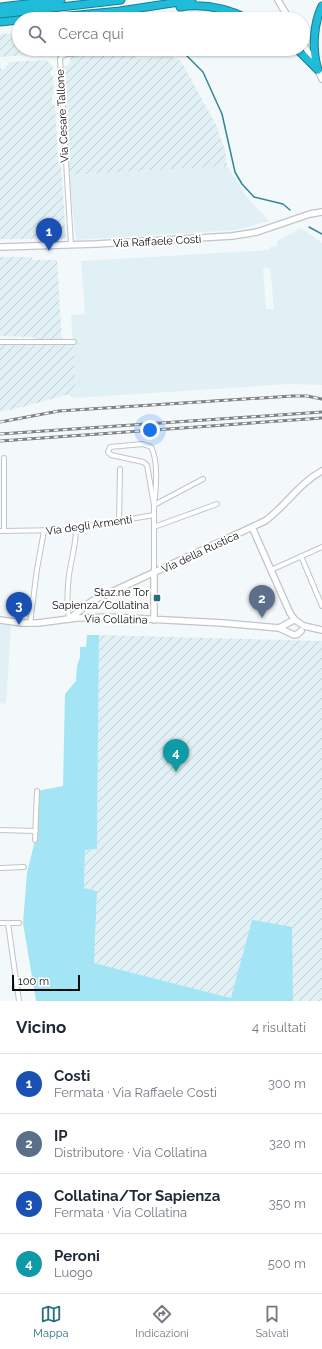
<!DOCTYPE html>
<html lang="it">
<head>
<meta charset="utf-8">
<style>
	body { margin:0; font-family:Raleway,sans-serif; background:#f6f6f7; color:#1f2937 }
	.scale { position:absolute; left:12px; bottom:10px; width:68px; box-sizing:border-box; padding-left:4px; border:2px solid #0c0e0e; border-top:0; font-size:11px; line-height:14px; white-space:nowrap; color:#0c0e0e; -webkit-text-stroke:3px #fff; paint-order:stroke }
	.you { position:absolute; left:150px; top:430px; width:14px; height:14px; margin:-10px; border:3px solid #fff; border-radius:50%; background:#1a73e8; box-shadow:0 0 0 6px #1a73e833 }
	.badge { display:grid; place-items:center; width:26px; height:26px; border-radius:50%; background:#296e7d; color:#fff; font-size:13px; font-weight:700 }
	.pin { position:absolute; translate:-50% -33px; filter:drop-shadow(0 1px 2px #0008) }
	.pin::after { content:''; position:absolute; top:21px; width:14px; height:12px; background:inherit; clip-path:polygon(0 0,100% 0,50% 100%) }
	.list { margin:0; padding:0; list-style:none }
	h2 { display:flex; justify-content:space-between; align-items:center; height:52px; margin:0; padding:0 16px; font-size:17px }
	h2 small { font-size:13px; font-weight:400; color:#747a83 }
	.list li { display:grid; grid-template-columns:26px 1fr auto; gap:12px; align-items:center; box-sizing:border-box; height:60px; padding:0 16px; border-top:1px solid #e0e1e3 }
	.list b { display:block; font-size:15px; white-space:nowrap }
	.list p { margin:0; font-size:13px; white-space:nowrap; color:#747a83 }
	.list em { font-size:13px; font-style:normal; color:#747a83 }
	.icon { flex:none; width:22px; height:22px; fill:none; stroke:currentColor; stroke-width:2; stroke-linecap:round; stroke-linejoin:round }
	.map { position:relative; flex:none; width:322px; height:1001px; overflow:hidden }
	.search { position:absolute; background:#fff; box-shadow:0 1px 3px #0004; left:12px; right:12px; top:12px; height:44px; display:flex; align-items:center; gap:10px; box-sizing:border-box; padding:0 14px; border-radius:22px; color:#747a83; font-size:15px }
	.sheet { height:292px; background:#fff }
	nav { display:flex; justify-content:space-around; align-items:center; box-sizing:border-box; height:56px; border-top:1px solid #e0e1e3; background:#fff; font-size:11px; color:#747a83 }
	nav a { display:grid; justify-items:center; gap:2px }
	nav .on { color:#296e7d }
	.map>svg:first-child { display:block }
	.built { fill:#e1f0f4; fill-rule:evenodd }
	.industrial { fill:url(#industrial-furrows) }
	.grass { fill:#a4e5f5 }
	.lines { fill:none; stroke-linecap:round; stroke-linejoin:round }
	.stream { stroke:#328699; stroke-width:1.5 }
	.street-casing { stroke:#c0c5c6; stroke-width:6 }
	.secondary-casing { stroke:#c0c5c6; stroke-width:8 }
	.highway-casing { stroke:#197e91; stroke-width:9 }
	.street { stroke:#fff; stroke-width:4 }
	.secondary { stroke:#fff; stroke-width:5.5 }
	.highway { stroke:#20bbd8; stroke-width:7 }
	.rail-casing { stroke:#7e8283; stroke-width:3 }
	.rail { stroke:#fff; stroke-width:1.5; stroke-dasharray:4.5; stroke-linecap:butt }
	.poi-dot { fill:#296e7d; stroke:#fff; stroke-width:1.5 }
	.labels { text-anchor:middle; stroke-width:4; stroke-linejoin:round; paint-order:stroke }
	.street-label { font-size:11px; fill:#0c0e0e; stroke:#fff }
	.poi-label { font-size:11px; fill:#0c0e0e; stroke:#fff; text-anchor:end }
</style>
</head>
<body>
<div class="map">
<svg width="322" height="1001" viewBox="0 0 322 1001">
	<defs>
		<pattern id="industrial-furrows" width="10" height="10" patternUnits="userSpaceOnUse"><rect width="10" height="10" fill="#e1f0f4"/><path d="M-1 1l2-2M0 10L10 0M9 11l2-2" fill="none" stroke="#c0cdd0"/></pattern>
	</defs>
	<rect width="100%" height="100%" fill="#f3f9fa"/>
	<path class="built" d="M227 166 247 197 269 221 236 230 76 240 69 175Z
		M301 228 322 243V385L289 384 76 398 70 396 68 392 76 390 71 315 85 314 81 261 270 250V247L277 246V241ZM263 268H270L274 309H266Z
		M0 624 11 626 6 704 0 703Z"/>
	<path class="industrial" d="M19 33V49H56V53L0 57V34Z
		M100 49H135L137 59 170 56 181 61 216 125 225 150 227 166 69 175 63 67 69 64 72 55H74L75 51Z
		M0 60 1 70 5 69 9 62 46 60 52 65 53 69 51 71V75L53 76 54 94 52 95V103L55 105 58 161 61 165 66 239H0Z
		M0 257H32L33 260H57L62 341 35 340 33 337 0 336Z
		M73 343 76 390 69 392V394L19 408 0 412V344Z
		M99 635 322 641V1001H293L252 920 232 998 94 963 97 891 84 888 85 850 97 849Z"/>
	<path class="grass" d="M87 635H99L97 849 85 850 84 888 97 891 94 963 231 998 252 920 292 927 293 1001H36L23 923 27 873 35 840 37 791 63 786 65 694 76 681 77 666 80 657V647H86Z"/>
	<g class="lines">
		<path class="stream" d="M152 13 156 19
			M180 49 203 72 212 92 222 114 235 172 242 184 254 197 283 204 290 210
			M309 227 322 234"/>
		<defs>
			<path id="street" d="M71 245 60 59 62 56 67 54 131 49
				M0 342H74
				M4 458V531
				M154 505C156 489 159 461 151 447L143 444 110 447 108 452 111 455 143 462 147 465 154 505V573
				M154 505 203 479
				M119 521 120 469
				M154 527 217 504
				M0 531 64 530 154 515
				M301 556 322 606
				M271 570 322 547
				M69 619C67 605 67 590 69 575 71 560 76 545 76 529
				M30 624 37 569 44 531
				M0 830 36 831
				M35 840 37 791
				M0 868 24 867
				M0 923H19
				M8 923 19 1001"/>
			<path id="secondary" d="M278 0 289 19
				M303 43 318 70 322 79
				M0 247 96 244 232 236 257 232 310 214 322 212
				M252 527 290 613 295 620
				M69 619 92 601 265 521C286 506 299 483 322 471
				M0 620 22 623H38L77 618 109 617 223 623 279 628 294 635 298 634 301 631
				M154 620V573
				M279 628 292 621 295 620 304 626 322 630"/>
			<path id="highway" d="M0 7 61 0
				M180 7C204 3 226 8 249 19
				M0 14 121 0
				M37 19 120 11 192 0
				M0 22 19 20
				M297 49 318 70
				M318 70C312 50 313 25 322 6"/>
		</defs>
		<use href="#street" class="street-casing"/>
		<use href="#secondary" class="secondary-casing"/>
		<use href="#highway" class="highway-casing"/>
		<use href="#street" class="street"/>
		<use href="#secondary" class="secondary"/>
		<use href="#highway" class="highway"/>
		<defs>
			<path id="rail" d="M0 422 59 411 293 396H307L322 399
				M0 434 322 412
				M0 441 322 418"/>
		</defs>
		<use href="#rail" class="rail-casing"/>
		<use href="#rail" class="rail"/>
	</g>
	<rect class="poi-dot" x="153" y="594" width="8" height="8" rx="2"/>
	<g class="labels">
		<g class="street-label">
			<text transform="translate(62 116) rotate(-93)" y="4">Via Cesare Tallone</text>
			<text transform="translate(157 241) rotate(-3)" y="4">Via Raffaele Costi</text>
			<text transform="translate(89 525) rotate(-8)" y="4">Via degli Armenti</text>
			<text transform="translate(200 552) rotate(-25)" y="4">Via della Rustica</text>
			<text transform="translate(116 619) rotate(1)" y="4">Via Collatina</text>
		</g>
		<g class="poi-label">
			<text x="149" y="596">Staz.ne Tor<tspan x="149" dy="13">Sapienza/Collatina</tspan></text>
		</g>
	</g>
</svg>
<div class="scale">100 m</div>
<div class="you"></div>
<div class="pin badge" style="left:49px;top:251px;background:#1a4fb4">1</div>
<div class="pin badge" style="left:262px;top:618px;background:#5c6f8a">2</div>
<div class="pin badge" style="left:19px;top:625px;background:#1a4fb4">3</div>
<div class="pin badge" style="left:176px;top:772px;background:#0f9aa8">4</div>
<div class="search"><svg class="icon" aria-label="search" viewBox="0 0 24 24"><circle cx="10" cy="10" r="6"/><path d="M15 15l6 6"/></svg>Cerca qui</div>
</div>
<section class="sheet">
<h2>Vicino<small>4 risultati</small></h2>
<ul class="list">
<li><span class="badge" style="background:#1a4fb4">1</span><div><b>Costi</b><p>Fermata · Via Raffaele Costi</p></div><em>300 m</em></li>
<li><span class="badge" style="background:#5c6f8a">2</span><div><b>IP</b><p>Distributore · Via Collatina</p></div><em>320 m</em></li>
<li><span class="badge" style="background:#1a4fb4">3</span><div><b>Collatina/Tor Sapienza</b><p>Fermata · Via Collatina</p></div><em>350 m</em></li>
<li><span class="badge" style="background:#0f9aa8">4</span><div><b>Peroni</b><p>Luogo</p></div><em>500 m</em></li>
</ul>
</section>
<nav>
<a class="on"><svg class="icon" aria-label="map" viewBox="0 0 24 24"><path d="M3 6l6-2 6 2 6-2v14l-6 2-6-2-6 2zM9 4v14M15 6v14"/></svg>Mappa</a>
<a><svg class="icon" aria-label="directions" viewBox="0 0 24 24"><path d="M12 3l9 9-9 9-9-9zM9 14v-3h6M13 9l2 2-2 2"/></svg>Indicazioni</a>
<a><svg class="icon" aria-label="saved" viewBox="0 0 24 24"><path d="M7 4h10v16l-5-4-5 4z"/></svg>Salvati</a>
</nav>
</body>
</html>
